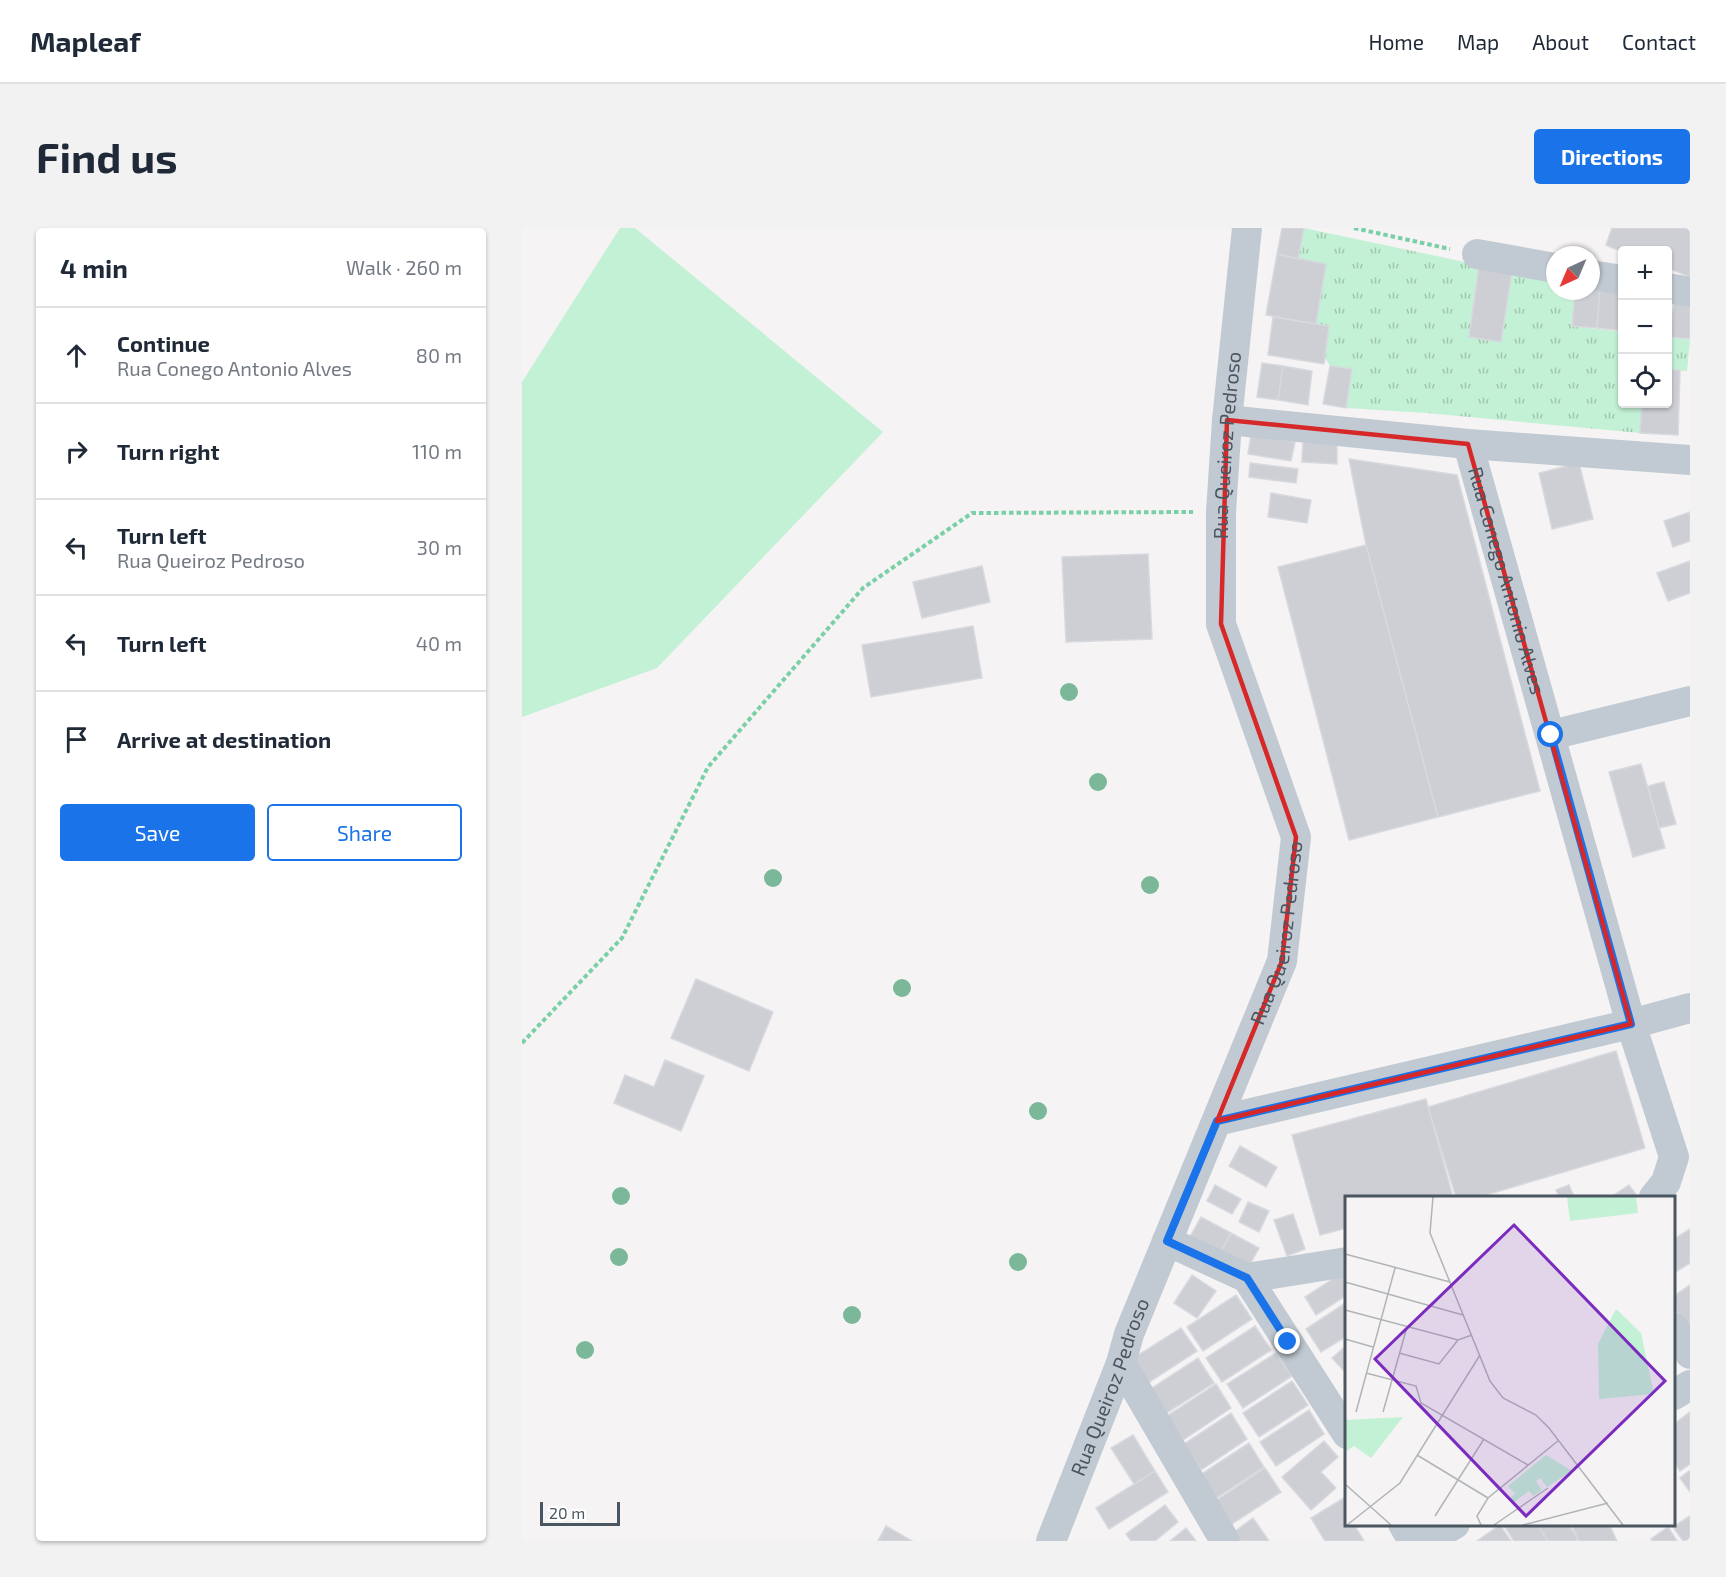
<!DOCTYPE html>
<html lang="en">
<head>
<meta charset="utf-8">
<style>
	body { margin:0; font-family:"Exo 2",sans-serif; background:#f2f2f3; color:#1f2937 }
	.controls { position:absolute; right:18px; top:18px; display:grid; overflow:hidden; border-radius:6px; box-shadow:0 2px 4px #0004 }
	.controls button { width:54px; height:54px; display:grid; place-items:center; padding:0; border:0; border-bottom:2px solid #e0e1e3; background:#fff; color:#1f2937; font:30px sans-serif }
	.compass { position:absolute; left:1024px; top:18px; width:54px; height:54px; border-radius:50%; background:#fff; box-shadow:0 2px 4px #0004; rotate:224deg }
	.scale { position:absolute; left:18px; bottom:15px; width:80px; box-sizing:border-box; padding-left:6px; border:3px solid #4a5661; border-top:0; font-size:16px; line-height:21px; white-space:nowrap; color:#4a5661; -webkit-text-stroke:4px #fff; paint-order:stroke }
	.stop { position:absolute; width:18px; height:18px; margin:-14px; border:4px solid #1a73e8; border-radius:50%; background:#fff }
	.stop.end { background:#1a73e8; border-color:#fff; box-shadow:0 2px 6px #0008 }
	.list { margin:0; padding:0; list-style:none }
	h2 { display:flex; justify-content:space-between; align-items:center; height:78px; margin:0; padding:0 24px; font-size:26px }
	h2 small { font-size:20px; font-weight:400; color:#747a83 }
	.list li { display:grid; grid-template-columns:39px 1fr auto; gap:18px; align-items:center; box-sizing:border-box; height:96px; padding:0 24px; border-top:2px solid #e0e1e3 }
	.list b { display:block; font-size:22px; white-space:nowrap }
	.list p { margin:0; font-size:20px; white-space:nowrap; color:#747a83 }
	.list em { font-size:20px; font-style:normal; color:#747a83 }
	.actions { display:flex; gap:12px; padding:18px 24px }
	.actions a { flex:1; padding:14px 0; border:2px solid #1a73e8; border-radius:6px; text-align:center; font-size:21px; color:#1a73e8 }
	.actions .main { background:#1a73e8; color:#fff }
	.icon { flex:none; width:33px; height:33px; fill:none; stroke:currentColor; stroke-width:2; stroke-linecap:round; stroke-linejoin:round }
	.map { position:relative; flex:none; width:1168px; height:1313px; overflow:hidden; border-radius:6px }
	header { display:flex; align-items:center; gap:36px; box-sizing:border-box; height:84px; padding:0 30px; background:#fff; border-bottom:2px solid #e0e1e3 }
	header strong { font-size:28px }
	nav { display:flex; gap:33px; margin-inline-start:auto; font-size:21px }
	.intro { display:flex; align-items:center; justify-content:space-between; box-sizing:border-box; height:144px; padding:0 36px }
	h1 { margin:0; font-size:42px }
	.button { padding:15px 27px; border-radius:6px; background:#1a73e8; color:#fff; font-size:21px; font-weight:700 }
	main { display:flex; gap:36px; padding:0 36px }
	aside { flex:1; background:#fff; border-radius:6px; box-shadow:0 2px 4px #0004 }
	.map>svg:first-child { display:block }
	.green { fill:#c3f1d5 }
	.park { fill:url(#park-tufts) }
	.building { fill:#cdcfd5; stroke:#d7d9de; stroke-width:1.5 }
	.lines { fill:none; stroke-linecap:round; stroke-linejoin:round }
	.path { stroke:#7ad0a6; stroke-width:4; stroke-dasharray:4.5 3; stroke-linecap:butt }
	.minor { stroke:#c1cad2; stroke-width:30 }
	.tree { fill:#7bb799 }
	.route { stroke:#1a73e8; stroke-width:8 }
	.marked { fill:none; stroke:#d62828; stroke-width:4.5; stroke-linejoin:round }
	.labels { text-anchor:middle; stroke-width:4.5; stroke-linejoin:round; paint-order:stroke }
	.street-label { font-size:20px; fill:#4a5661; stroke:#fff }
	.inset-road { fill:none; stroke:#b1b4b9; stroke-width:1.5 }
	.view { fill:#7b2cbf; fill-opacity:0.15; stroke:#7b2cbf; stroke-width:3 }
	.inset-edge { fill:none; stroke:#4a5661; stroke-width:3 }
</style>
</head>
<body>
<header>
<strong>Mapleaf</strong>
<nav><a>Home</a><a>Map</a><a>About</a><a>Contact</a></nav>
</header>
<div class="intro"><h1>Find us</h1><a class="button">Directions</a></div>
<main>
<aside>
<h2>4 min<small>Walk · 260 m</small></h2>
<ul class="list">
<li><svg class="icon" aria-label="ahead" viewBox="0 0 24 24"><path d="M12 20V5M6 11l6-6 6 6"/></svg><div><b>Continue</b><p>Rua Conego Antonio Alves</p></div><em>80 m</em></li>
<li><svg class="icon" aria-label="right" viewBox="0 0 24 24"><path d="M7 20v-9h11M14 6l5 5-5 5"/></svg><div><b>Turn right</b></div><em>110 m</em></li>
<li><svg class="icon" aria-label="left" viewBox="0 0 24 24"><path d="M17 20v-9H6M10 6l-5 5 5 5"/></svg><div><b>Turn left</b><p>Rua Queiroz Pedroso</p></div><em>30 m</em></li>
<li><svg class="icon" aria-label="left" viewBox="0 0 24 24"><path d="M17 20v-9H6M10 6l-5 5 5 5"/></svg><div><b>Turn left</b></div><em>40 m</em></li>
<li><svg class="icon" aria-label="arrive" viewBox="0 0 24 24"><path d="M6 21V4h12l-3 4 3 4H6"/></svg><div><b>Arrive at destination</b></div></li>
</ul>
<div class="actions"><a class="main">Save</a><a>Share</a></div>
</aside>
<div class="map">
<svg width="1168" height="1313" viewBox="0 0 1168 1313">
	<defs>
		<pattern id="park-tufts" width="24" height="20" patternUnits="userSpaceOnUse" patternTransform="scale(1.5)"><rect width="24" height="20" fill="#c3f1d5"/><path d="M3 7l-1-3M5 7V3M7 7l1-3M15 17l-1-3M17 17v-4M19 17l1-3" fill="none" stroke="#a0c6b0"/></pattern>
	</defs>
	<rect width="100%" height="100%" fill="#f5f3f3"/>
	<path class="green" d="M98 0H113L361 204 135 440 0 489V154Z"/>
	<path class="park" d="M782 0 957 37 947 108 979 114 990 43 1033 54V63H1053L1050 98 1100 104V176H1120L1118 205 904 185 824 180 830 142 808 138 803 130 807 98 794 96 776 31Z
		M1146 109 1168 112 1165 143 1146 142Z"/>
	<path class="building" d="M760 0H782L776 31 755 26Z
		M1090 0H1168V49L1146 40V22L1100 24 1084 17Z
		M755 26 804 36 794 96 744 87Z
		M957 37 990 43 979 114 947 109Z
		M1069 61H1078L1075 100 1050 98 1053 63H1069Z
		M1078 61 1100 64V103L1075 100Z
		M1152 74 1168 76V111L1148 109Z
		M751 89 807 98 802 136 746 127Z
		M740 135 761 138 756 172 735 169Z
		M761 138 790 143 786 177 756 172Z
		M808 138 830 141 824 180 801 176Z
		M1146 142H1158L1156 207 1118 205 1120 176H1146Z
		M729 207 773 214 769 233 726 226Z
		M781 212 815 214V236L780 234Z
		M827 231 935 247 1018 563 916 589 844 317Z
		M728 235 776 241 774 255 727 249Z
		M1057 235 1071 291 1030 301 1017 245Z
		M749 265 789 272 785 295 746 289Z
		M1168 284V313L1151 319 1142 293Z
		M844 317 916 589 827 612 756 339Z
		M626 326 630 411 544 414 540 329Z
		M1168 333V365L1146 373 1135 345Z
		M460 338 468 374 400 390 391 354Z
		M451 398 460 450 349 469 340 417Z
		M1119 536 1143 620 1111 629 1087 544Z
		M1142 554 1154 596 1137 600 1126 558Z
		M174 751 251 784 227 843 149 810Z
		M1094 823 1123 920 957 969H934L906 879Z
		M143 832 182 848 159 903 92 875 103 847 132 859Z
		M904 871 931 969H825V1000L798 1007 770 907Z
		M718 918 755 939 744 959 707 938Z
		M693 957 719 971 710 986 685 973Z
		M1047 957 1052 969H1037L1034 962Z
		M1107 957 1116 969H1089Z
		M726 974 747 983 737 1004 717 994Z
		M771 986 783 1021 765 1028 752 992Z
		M679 989 709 1005 698 1025 668 1009Z
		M1168 1001V1035L1152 1045V1011Z
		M709 1005 737 1020 726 1040 698 1025Z
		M820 1045 825 1052V1067L794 1087 783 1069Z
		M670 1047 694 1063 675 1090 652 1075Z
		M1168 1057V1105L1152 1080V1068Z
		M714 1067 730 1091 681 1123 665 1099Z
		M825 1074V1108L799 1124 784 1101Z
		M733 1098 749 1122 700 1154 684 1130Z
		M659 1100 675 1123 626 1155 610 1131Z
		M825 1117V1146L810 1130Z
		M754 1125 770 1148 721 1180 705 1156Z
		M676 1130 692 1155 643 1186 627 1162Z
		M770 1153 786 1177 737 1209 721 1185Z
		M694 1156 709 1180 661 1212 645 1188Z
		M787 1182 802 1206 754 1238 738 1214Z
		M1168 1184V1236L1158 1243 1152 1234V1196Z
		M709 1185 725 1211 679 1242 662 1216Z
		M611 1207 633 1243 612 1256 589 1220Z
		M802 1213 816 1229 799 1244 814 1260 789 1282 760 1249Z
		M727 1215 742 1239 693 1271 678 1247Z
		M743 1240 759 1264 710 1296 695 1272Z
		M633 1243 646 1264 587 1301 574 1280Z
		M1167 1243 1168 1244V1264L1158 1250Z
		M825 1268V1296H840L834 1300 842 1313H803L789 1290Z
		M643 1277 656 1294 633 1313H609L604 1306Z
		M1168 1288V1313H1161L1151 1299Z
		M731 1290 747 1313H719L712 1304Z
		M981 1296H1015L1026 1313H992Z
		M1015 1296H1046L1056 1311 1053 1313H1026Z
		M1049 1296H1087L1095 1313H1057Z
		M978 1297 989 1313H955Z
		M364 1298 390 1313H356Z
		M1146 1299 1155 1313H1130L1129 1311Z
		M664 1300 674 1313H648Z"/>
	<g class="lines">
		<path class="path" d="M832 0 928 21
			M0 815 100 710 186 539 341 360 450 285 671 284"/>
		<g class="minor">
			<path d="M955 26 1033 40"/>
			<path d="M1069 47 1100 52"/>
			<path d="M1146 60 1168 64"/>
			<path d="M705 192 946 216 1168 232"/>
			<path id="s1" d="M946 216 1109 796 1152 929 1144 954 1132 969"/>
			<path d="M1029 507 1168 473"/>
			<path d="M695 893 1109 796 1168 780"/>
			<path d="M645 1013 725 1050 825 1206"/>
			<path d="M725 1050 825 1034"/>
			<path d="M1152 1100 1168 1126"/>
			<path d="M599 1135 703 1313"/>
			<path d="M1152 1167 1168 1157"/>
			<path d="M881 1296 891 1313"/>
			<path id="s2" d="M529 1313 599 1135 607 1106 760 733 774 609 699 396V284L705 192 725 0"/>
			<path d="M905 1313 933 1296"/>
		</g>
	</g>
	<g class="tree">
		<circle cx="547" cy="464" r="9"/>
		<circle cx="576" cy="554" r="9"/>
		<circle cx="251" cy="650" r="9"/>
		<circle cx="628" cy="657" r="9"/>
		<circle cx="380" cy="760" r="9"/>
		<circle cx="516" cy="883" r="9"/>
		<circle cx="99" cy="968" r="9"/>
		<circle cx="97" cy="1029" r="9"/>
		<circle cx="496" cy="1034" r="9"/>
		<circle cx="330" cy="1087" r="9"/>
		<circle cx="63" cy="1122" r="9"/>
	</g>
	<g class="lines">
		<path class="route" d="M766 1114 725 1050 645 1013 695 893 1109 796 1029 507"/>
	</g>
	<path class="marked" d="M705 192 946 216 1109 796 695 893 760 733 774 609 699 396Z"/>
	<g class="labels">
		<g class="street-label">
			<text dy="7" stroke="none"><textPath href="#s2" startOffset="1154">Rua Queiroz Pedroso</textPath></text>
			<text dy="7" stroke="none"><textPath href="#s1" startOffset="142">Rua Conego Antonio Alves</textPath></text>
			<text dy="7" stroke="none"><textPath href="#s2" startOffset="651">Rua Queiroz Pedroso</textPath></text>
			<text dy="7" stroke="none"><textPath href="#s2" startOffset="165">Rua Queiroz Pedroso</textPath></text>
		</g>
	</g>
	<g transform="translate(823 968)">
		<rect width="330" height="330" fill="#f5f3f3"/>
		<path d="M271 113 296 137 309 198 254 203 253 148Z" fill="#c3f1d5"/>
		<path d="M58 221 26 262 9 250 0 256V224Z" fill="#c3f1d5"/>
		<path d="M222 1H291L293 17 225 25ZM201 259 227 275 202 291 195 282 191 285 197 294 188 300 184 295 168 307 165 302 170 298 163 290Z" fill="#c3f1d5"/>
		<path class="inset-road" d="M88 1 85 37 145 185 158 202 191 219 204 232 278 329M0 58 105 86M0 86 118 119M0 114 113 144 127 139M0 143 28 151M54 157 94 168 113 144M21 177 71 190 76 207 183 269M11 216 50 72M38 216 62 131M72 259 143 302M0 288 46 329M90 320 139 243M2 329 55 287 135 159M136 329 132 320 143 302 214 244M149 329 203 292M178 329 263 307"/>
		<path class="view" d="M169 29 320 185 181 320 30 163Z"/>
		<rect width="330" height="330" class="inset-edge"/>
	</g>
</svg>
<div class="controls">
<button>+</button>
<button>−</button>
<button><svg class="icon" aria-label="locate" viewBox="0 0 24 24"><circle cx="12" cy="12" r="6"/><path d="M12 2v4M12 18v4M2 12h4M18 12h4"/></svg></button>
</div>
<svg class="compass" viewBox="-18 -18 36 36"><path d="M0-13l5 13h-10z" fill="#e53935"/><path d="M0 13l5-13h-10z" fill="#747a83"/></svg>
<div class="scale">20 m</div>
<div class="stop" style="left:1029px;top:507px"></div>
<div class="stop end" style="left:766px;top:1114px"></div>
</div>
</main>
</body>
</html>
